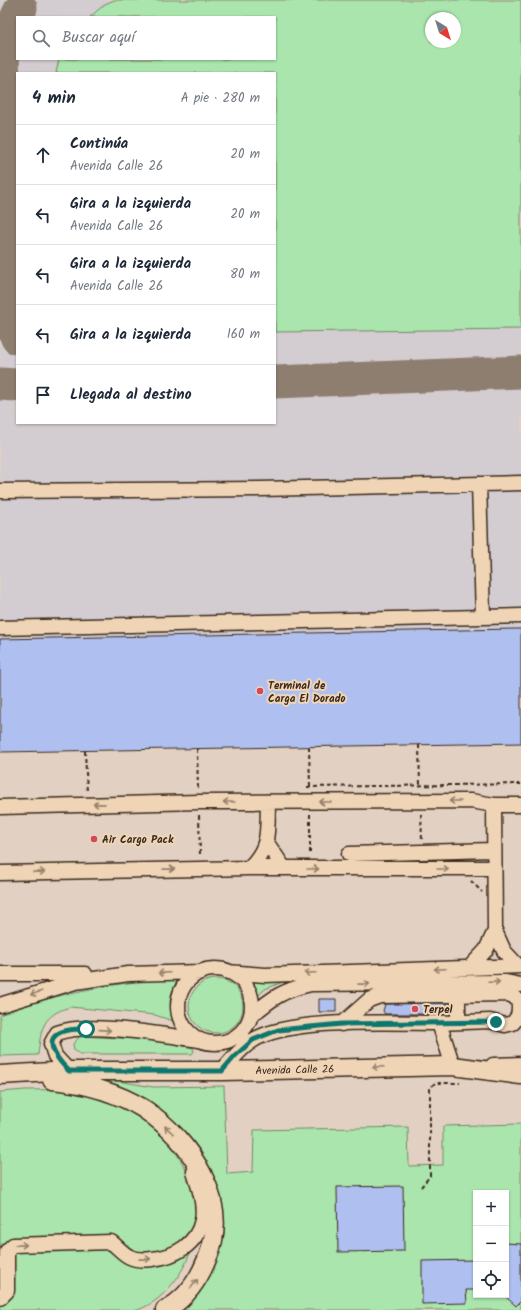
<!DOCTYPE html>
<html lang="es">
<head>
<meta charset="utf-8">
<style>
	body { margin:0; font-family:Kalam,sans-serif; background:#f2f2f3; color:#1f2937 }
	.controls { position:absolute; right:12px; bottom:12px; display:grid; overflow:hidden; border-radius:0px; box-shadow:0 1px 3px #0004 }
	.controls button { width:36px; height:36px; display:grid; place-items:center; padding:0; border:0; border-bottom:1px solid #e0e1e3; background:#fff; color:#1f2937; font:20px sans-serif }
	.compass { position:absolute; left:425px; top:12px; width:36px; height:36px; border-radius:50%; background:#fff; box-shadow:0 1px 3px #0004; rotate:142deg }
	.stop { position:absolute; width:12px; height:12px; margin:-9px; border:3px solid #0f766e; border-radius:50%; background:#fff }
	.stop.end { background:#0f766e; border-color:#fff; box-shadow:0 1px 4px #0008 }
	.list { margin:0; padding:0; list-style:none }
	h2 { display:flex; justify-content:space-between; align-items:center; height:52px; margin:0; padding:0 16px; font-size:17px }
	h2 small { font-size:13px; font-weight:400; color:#747a83 }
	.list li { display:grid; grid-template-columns:26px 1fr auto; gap:12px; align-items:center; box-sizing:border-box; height:60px; padding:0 16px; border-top:1px solid #e0e1e3 }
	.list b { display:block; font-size:15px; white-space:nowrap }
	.list p { margin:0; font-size:13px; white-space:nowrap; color:#747a83 }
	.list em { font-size:13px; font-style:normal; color:#747a83 }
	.icon { flex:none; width:22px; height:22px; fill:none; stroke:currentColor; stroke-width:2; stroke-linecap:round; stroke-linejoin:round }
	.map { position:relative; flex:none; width:521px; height:1310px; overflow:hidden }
	.search { position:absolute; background:#fff; box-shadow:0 1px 3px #0004; left:16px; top:16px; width:260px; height:44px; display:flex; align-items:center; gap:10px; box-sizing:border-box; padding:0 14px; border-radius:0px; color:#747a83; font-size:15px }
	.panel { position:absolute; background:#fff; box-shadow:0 1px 3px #0004; left:16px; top:72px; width:260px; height:352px; border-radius:0px }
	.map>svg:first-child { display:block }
	.built { fill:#d3ccd0; fill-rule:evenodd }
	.green { fill:#a9e5ac; stroke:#728865; fill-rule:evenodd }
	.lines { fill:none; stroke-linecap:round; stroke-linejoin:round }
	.taxiway { stroke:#8e7e70; stroke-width:33 }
	.building { fill:#afc0f0; stroke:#3b2a1e }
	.minor-casing { stroke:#3b2a1e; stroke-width:17 }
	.major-casing { stroke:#3b2a1e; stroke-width:21 }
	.path { stroke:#3b2a1e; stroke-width:2; stroke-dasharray:4 3; stroke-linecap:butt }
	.minor { stroke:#efd5b6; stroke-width:14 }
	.major { stroke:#efd5b6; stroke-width:18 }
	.oneway { stroke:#95806a }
	.route { stroke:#0f766e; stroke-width:5 }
	.poi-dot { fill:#d1495b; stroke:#efd5b6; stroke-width:1.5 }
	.labels { text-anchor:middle; stroke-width:4; stroke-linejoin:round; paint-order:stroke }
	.poi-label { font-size:11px; font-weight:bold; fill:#3b2a1e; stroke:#efd5b6; text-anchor:start }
	.street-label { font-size:11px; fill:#3b2a1e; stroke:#efd5b6 }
</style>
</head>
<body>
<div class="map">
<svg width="521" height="1310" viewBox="0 0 521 1310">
	<rect width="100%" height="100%" fill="#e2d1c2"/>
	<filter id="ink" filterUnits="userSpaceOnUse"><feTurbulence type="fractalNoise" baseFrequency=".025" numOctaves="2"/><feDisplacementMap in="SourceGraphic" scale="8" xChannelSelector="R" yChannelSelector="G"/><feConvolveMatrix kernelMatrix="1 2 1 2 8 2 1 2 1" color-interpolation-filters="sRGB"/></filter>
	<g filter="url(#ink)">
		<path class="built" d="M0 0H521V743L0 752ZM17 17H275V59H17ZM431 18H455V42H431ZM17 73H275V423H17Z"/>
		<path class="green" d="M114 0H521V329L275 332V73H56L59 59H275V17H90L105 4ZM431 18H455V42H431Z
			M180 977C170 992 169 1004 173 1021L155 1015 70 1007C42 1015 41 1029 38 1055L0 1056V1016L2 1014C61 991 118 983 180 977Z
			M189 1006a27 27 0 1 1 54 0a27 27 0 1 1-54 0Z
			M288 980 265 989 257 997 250 981Z
			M80 1036 157 1040 193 1048 194 1051 192 1054H80L74 1050 73 1044Z
			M72 1073 153 1087 224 1086 227 1174 253 1172 254 1130 408 1127 409 1166 443 1165V1126L521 1124V1310H177L200 1286 212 1177 206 1163 196 1147 180 1130ZM476 1193H506V1295H476Z
			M25 1090C42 1090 60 1089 77 1091 99 1094 134 1111 151 1125 173 1142 195 1179 197 1206 200 1247 177 1295 138 1310H0V1092Z"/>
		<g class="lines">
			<path class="taxiway" d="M17 338 12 326 10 315 3 52 6 39 21 8
				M275 382 521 372
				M0 384 17 385"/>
		</g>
		<path class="building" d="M514 629H521V743L0 752V639Z
			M319 999H336V1012H319Z
			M447 1003V1010L444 1014H385L383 1011 385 1004Z
			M403 1186 404 1251 338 1252 337 1187Z
			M506 1243 521 1244V1301L516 1306 506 1297Z
			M476 1260V1290H466L467 1303 422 1304V1261Z"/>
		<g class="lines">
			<defs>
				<path id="minor" d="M479 484 483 616
					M0 491 260 489 521 483
					M0 628 521 616
					M0 807 199 802 471 801 494 805H521
					M267 843 284 868
					M349 854 493 850
					M249 868C271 846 267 831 268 802
					M0 873 249 868H493
					M495 931 504 951 518 966
					M470 967 486 950 495 931 494 805
					M178 1006a37 37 0 1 1 74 0a37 37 0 1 1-74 0Z
					M228 972 265 975 521 966
					M0 974H85
					M458 995V1021
					M0 1005 75 982 128 974 202 972
					M251 1016C272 998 283 990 311 984L506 982 521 985
					M342 1024 369 1000 380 996 508 994C520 997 520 1006 518 1016L513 1023 505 1025 490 1021 439 1023
					M493 1065 521 1064
					M69 1071 55 1056 51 1044 57 1033C88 1021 164 1035 199 1040
					M222 1071C231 1060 241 1048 252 1041 288 1017 395 1023 439 1023L453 1066H463
					M0 1298 7 1291V1251L13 1245 111 1242C118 1247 123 1254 130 1257 137 1260 145 1260 152 1259 174 1257 197 1245 202 1220 205 1205 199 1187 194 1172"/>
				<g id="major">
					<path id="s1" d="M0 1075 69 1071H222L453 1066 521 1075"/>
					<path d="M52 1080C82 1083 117 1092 144 1109 191 1141 232 1202 207 1259 199 1279 185 1300 165 1310"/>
				</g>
			</defs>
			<use href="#minor" class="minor-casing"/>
			<use href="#major" class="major-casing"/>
			<path class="path" d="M419 745 420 786
				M309 747 310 787
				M197 749 198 789
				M85 751 87 793
				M307 787 521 784
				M310 814V855
				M421 814 422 840
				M199 815 200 857
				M471 881 482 892
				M421 1187 430 1176V1088L435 1083H460"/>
			<use href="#minor" class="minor"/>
			<use href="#major" class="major"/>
		</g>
		<defs><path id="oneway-shaft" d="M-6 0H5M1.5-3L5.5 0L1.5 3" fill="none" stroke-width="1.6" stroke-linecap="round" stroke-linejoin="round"/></defs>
		<g class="oneway">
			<use href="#oneway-shaft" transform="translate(455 801) rotate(180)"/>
			<use href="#oneway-shaft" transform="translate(229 802) rotate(180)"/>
			<use href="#oneway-shaft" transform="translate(325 802) rotate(180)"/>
			<use href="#oneway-shaft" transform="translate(99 804) rotate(179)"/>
			<use href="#oneway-shaft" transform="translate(169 869) rotate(-1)"/>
			<use href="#oneway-shaft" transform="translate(313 869)"/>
			<use href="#oneway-shaft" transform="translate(443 869)"/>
			<use href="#oneway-shaft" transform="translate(39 872) rotate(-1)"/>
			<use href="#oneway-shaft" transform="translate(440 969) rotate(178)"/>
			<use href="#oneway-shaft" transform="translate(164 973) rotate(178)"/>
			<use href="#oneway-shaft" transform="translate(310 973) rotate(178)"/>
			<use href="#oneway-shaft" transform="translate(494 982) rotate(-2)"/>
			<use href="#oneway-shaft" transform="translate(364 984) rotate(-1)"/>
			<use href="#oneway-shaft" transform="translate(36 993) rotate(162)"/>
			<use href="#oneway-shaft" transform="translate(105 1030) rotate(4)"/>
			<use href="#oneway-shaft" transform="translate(378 1067) rotate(178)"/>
			<use href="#oneway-shaft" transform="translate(169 1130) rotate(-138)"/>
			<use href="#oneway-shaft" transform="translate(21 1245) rotate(-2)"/>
			<use href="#oneway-shaft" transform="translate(145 1259) rotate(-1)"/>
			<use href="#oneway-shaft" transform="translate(194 1284) rotate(-52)"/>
		</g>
	</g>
	<g class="lines" filter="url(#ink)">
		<path class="route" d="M86 1029C47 1028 42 1044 69 1071H222L235 1056 253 1040 278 1030 342 1024 496 1022"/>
	</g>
	<g class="poi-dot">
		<circle cx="260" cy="691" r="4"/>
		<circle cx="94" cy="839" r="4"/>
		<circle cx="415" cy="1009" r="4"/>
	</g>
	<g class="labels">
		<g class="poi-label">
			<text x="268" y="689">Terminal de<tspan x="268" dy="13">Carga El Dorado</tspan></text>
			<text x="102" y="843">Air Cargo Pack</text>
			<text x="423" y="1013">Terpel</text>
		</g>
		<g class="street-label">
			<text dy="4" stroke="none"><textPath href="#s1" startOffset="295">Avenida Calle 26</textPath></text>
		</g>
	</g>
</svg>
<div class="controls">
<button>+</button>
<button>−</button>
<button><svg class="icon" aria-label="locate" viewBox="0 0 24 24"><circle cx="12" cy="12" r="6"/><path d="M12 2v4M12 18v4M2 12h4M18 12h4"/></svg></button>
</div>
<svg class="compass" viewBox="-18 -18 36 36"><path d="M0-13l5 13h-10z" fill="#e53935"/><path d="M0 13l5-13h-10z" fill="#747a83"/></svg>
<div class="stop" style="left:86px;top:1029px"></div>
<div class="stop end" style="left:496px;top:1022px"></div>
<div class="search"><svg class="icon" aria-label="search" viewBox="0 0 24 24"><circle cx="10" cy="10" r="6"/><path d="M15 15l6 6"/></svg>Buscar aquí</div>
<section class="panel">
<h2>4 min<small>A pie · 280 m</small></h2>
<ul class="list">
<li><svg class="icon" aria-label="ahead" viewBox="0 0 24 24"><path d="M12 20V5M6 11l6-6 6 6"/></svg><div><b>Continúa</b><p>Avenida Calle 26</p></div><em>20 m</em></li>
<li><svg class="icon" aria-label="left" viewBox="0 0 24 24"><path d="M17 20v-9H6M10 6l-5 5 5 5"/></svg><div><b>Gira a la izquierda</b><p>Avenida Calle 26</p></div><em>20 m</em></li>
<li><svg class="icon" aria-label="left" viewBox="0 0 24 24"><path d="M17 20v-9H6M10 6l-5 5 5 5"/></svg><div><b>Gira a la izquierda</b><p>Avenida Calle 26</p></div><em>80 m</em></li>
<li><svg class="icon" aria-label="left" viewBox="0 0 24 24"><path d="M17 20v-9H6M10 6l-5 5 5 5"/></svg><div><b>Gira a la izquierda</b></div><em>160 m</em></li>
<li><svg class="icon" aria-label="arrive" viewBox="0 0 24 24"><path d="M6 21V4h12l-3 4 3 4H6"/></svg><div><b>Llegada al destino</b></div></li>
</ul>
</section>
</div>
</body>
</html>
